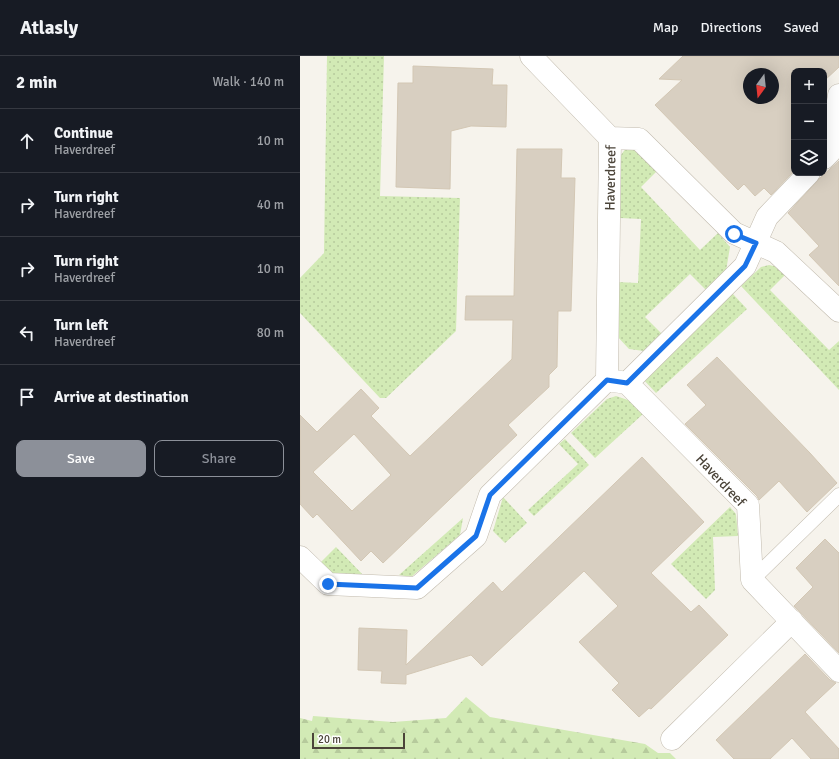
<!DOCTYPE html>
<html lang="en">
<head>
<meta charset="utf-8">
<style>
	body { margin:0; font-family:Signika,sans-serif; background:#20242c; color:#f1f3f6 }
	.controls { position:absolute; right:12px; top:12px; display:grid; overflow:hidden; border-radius:8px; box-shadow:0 4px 16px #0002 }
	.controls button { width:36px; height:36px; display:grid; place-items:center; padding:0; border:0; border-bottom:1px solid #363941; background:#171b24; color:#f1f3f6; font:20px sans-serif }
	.compass { position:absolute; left:443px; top:12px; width:36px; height:36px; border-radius:50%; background:#171b24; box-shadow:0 4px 16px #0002; rotate:195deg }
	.scale { position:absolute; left:12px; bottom:10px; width:93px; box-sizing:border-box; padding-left:4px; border:2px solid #4b4439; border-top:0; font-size:11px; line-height:14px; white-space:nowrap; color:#4b4439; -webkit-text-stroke:3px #fff; paint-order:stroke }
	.stop { position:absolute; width:12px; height:12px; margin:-9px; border:3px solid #1a73e8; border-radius:50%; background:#fff }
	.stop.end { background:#1a73e8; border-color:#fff; box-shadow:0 1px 4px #0008 }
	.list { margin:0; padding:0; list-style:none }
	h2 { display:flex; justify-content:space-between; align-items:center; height:52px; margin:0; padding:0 16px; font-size:17px }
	h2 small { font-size:13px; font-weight:400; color:#9ea1a6 }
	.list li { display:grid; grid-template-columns:26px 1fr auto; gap:12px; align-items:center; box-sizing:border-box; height:64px; padding:0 16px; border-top:1px solid #363941 }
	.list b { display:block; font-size:15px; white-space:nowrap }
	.list p { margin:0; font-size:13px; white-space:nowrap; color:#9ea1a6 }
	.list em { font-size:13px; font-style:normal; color:#9ea1a6 }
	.actions { display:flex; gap:8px; padding:12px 16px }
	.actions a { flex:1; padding:9px 0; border:1px solid #8c9099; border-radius:8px; text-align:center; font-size:14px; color:#8c9099 }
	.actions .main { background:#8c9099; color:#fff }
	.icon { flex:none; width:22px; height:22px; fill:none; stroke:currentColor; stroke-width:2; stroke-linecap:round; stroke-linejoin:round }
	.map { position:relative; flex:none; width:539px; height:703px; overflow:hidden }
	header { display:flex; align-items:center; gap:24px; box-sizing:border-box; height:56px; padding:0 20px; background:#171b24; border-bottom:1px solid #363941 }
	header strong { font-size:19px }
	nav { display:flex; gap:22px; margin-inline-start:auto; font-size:14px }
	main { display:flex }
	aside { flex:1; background:#171b24 }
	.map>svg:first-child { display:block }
	.grass { fill:url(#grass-dots) }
	.forest { fill:url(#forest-firs) }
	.building { fill:#d8cfc1; stroke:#d3c7b4; fill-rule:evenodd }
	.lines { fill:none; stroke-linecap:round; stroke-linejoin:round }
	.service-casing { stroke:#c2bbae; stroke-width:15 }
	.minor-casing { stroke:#c2bbae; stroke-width:23 }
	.service { stroke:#fff; stroke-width:14 }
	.minor { stroke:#fff; stroke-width:22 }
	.route { stroke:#1a73e8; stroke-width:5 }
	.labels { text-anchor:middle; stroke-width:3.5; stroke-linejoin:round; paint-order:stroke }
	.street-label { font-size:14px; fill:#4b4439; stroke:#fff }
</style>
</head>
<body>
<header>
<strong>Atlasly</strong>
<nav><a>Map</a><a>Directions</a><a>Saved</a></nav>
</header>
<main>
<aside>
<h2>2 min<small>Walk · 140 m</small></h2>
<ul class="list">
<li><svg class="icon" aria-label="ahead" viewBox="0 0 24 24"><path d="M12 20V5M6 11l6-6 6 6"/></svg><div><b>Continue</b><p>Haverdreef</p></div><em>10 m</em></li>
<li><svg class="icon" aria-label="right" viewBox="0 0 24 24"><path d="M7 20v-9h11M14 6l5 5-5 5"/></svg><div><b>Turn right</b><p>Haverdreef</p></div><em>40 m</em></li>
<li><svg class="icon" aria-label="right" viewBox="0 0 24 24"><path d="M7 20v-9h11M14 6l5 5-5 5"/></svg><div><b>Turn right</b><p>Haverdreef</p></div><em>10 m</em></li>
<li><svg class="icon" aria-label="left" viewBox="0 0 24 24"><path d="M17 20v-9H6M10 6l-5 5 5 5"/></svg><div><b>Turn left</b><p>Haverdreef</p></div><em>80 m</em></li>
<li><svg class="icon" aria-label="arrive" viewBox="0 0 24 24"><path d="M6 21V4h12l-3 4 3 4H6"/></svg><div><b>Arrive at destination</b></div></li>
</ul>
<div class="actions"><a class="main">Save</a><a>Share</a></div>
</aside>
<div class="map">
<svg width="539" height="703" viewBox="0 0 539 703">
	<defs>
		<pattern id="grass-dots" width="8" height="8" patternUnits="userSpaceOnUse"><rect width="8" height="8" fill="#d2eab5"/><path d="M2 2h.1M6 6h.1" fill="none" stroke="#b6ca9c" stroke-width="1.8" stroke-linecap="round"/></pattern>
		<pattern id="forest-firs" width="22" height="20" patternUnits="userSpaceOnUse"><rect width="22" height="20" fill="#d2eab5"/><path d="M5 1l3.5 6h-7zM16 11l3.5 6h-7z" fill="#b6ca9c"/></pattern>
	</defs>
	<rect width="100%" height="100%" fill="#f6f3ec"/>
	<path class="grass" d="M27 0H84L80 140 160 142 156 275 86 342H80L0 257V222L24 197Z
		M326 92H335L358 114 341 131 400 194 418 177 430 191 426 215 406 234 390 218 345 261 362 278 344 295 329 293 316 279 317 226 338 227 341 163 320 162 321 99Z
		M469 209 478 211 486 218 470 234 529 294 539 285V334L441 230 461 211Z
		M432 237 447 253 356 337 341 321Z
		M316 340 331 345 343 358 295 402 271 377 307 343Z
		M265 383 289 409 234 460 228 454 278 408 259 388Z
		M203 441 227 467 205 487 193 475Z
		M430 451 436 458 438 480 413 481 415 534 406 543 371 508Z
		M163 462 160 479 111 521 99 519Z
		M36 491 65 521 28 517 19 508Z"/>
	<path class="forest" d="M166 641 190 661 345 688 358 697H370L376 703H0V662L12 665 13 660 93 666 146 662Z"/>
	<path class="building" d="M383 0H539V11L524 25V15H494V115L471 139 464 132 455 140 444 128 438 134 355 49 382 24 359 23ZM449 18H473V42H449Z
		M113 10 193 13 192 29H207L206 71 171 70 151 75 150 133 96 131 98 27H113Z
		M217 93H262L261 122H275L271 255H258L257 311 249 319V331L208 369 217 379 83 507 71 495 61 505 17 458 13 462 0 448V359L17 376 61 333 79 352 71 360 110 400 212 303 213 264H165L166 240H214ZM54 378 91 419 52 455 13 416Z
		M539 105V230L509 199 519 190 488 157 520 122Z
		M417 301 510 397 537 427 507 456 479 425 459 444 457 440 385 368 406 349 387 329Z
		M342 401 404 466 351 517 391 556 399 549 428 579 351 653 349 652 339 661 312 634 319 627 279 586 318 550 284 515 182 610 171 599 106 619V628L81 627 82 615 58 614 59 572 107 574 106 609 193 526 202 536Z
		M525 483 539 497V597L494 550 513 531 496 512Z
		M505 598 530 624 536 627 505 656 539 693V703H511L492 682 470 703H434L416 684Z"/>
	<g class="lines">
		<defs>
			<path id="service" d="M452 524 539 439"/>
			<path id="minor" d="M231 0 310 82
				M524 102 530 96 539 39
				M307 324 327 327 448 449 452 524 539 615
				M327 327 445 210 467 161 509 117
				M0 501 28 528 117 532 176 480 190 439 307 324 310 82 339 83 434 177 476 196 539 255
				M372 683 492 565"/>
		</defs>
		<use href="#service" class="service-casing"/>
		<use href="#minor" class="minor-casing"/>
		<use href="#service" class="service"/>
		<use href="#minor" class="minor"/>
	</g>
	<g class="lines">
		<path class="route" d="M28 528 117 532 176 480 190 439 307 324 327 327 445 210 456 187 434 178"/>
	</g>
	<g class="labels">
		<g class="street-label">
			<text transform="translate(310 122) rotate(-89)" y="5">Haverdreef</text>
			<text transform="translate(421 424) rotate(47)" y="5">Haverdreef</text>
		</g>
	</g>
</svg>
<div class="controls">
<button>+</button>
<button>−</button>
<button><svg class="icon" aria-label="layers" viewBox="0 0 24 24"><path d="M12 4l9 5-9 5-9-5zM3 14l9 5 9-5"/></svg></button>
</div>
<svg class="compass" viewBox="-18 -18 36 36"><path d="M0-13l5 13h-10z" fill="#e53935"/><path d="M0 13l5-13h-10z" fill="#9ea1a6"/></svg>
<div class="scale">20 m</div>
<div class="stop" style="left:434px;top:178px"></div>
<div class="stop end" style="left:28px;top:528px"></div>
</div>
</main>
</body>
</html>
